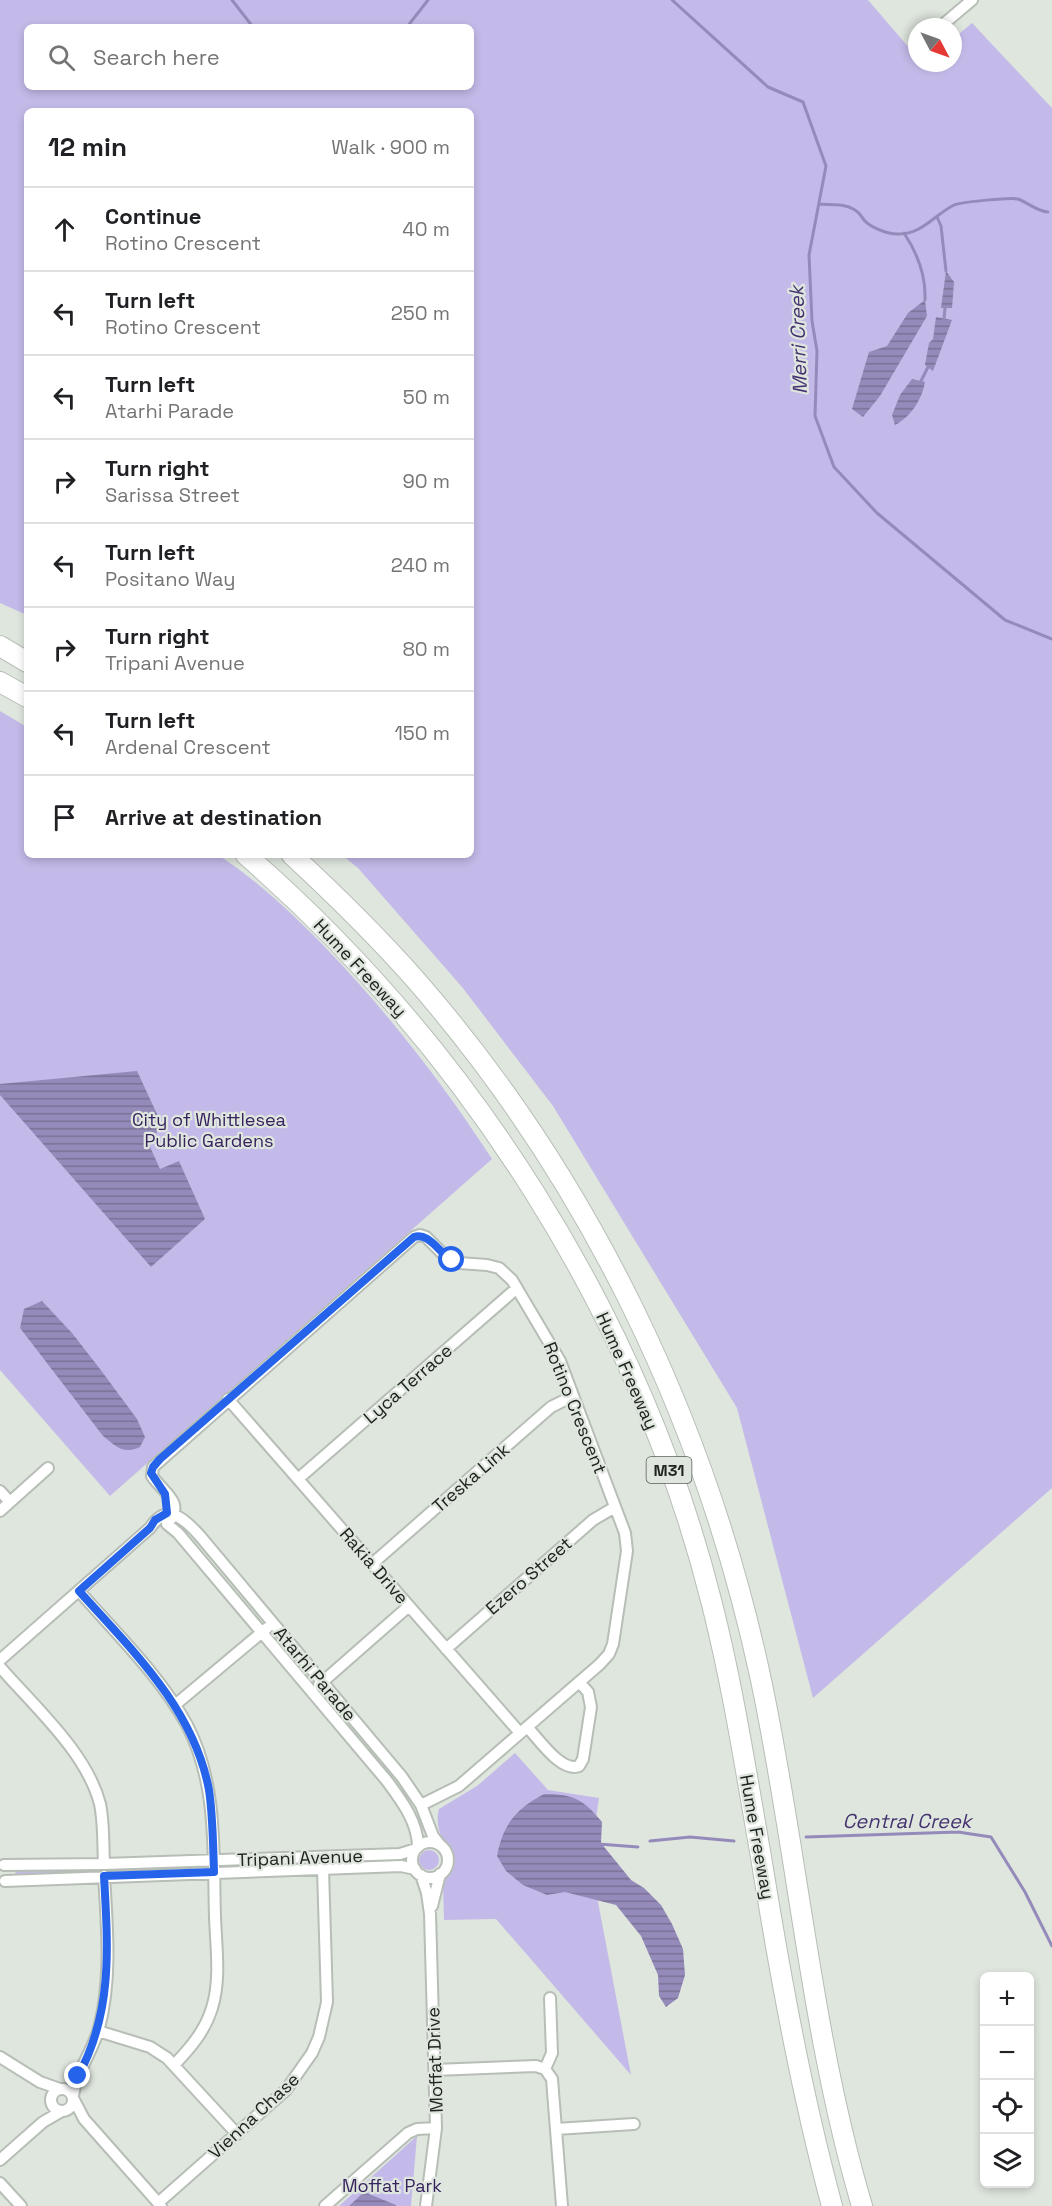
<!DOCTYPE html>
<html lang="en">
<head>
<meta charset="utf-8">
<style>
	body { margin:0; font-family:"Space Grotesk",sans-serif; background:#f2f2f2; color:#202124 }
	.controls { position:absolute; right:18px; bottom:18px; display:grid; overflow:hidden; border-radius:9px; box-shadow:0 3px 9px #0003 }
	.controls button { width:54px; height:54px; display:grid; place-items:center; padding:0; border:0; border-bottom:2px solid #e0e0e0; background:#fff; color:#202124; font:30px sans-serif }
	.compass { position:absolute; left:908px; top:18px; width:54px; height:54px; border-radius:50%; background:#fff; box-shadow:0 3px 9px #0003; rotate:131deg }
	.stop { position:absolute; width:18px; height:18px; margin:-14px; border:4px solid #2563eb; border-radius:50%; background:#fff }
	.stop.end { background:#2563eb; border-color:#fff; box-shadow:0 2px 6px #0008 }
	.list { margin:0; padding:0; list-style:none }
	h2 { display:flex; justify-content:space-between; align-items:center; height:78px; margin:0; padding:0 24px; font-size:26px }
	h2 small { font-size:20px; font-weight:400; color:#757577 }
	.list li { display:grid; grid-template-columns:39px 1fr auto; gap:18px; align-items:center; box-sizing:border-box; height:84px; padding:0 24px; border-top:2px solid #e0e0e0 }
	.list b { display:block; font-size:22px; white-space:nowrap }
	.list p { margin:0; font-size:20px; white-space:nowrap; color:#757577 }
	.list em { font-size:20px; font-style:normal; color:#757577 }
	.icon { flex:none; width:33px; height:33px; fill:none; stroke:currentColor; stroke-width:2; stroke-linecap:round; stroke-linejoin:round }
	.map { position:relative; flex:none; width:1052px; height:2206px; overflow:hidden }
	.search { position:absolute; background:#fff; box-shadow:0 3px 9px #0003; left:24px; top:24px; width:450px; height:66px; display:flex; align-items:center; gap:15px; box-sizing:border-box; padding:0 21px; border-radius:9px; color:#757577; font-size:22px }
	.panel { position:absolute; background:#fff; box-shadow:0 3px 9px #0003; left:24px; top:108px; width:450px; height:750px; border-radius:9px }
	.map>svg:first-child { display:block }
	.green { fill:#c4bae9; fill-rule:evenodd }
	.water { fill:url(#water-rules) }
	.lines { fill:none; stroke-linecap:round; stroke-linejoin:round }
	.stream { stroke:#958bba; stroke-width:3 }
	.minor-casing { stroke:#b6beb6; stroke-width:14 }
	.motorway-casing { stroke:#b6beb6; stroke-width:22 }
	.minor { stroke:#fff; stroke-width:10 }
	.motorway { stroke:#fff; stroke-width:20 }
	.route { stroke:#2563eb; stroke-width:8 }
	.labels { text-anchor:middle; stroke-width:4.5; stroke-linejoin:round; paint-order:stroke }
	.shield { fill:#dfe6de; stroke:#595e59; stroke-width:1.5 }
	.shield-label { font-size:16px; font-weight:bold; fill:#202320 }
	.street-label { font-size:18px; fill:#202320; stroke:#dfe6de }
	.park-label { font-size:18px; fill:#36235e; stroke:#dfe6de }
	.water-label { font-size:20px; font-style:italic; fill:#453370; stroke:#dfe6de }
</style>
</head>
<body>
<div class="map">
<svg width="1052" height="2206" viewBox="0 0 1052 2206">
	<defs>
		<pattern id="water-rules" width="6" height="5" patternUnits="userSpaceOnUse" patternTransform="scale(1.5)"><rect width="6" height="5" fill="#958bba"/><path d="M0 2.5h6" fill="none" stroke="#797197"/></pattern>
	</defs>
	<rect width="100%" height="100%" fill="#dfe6de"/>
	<path class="green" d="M0 0H868L917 57V63H953V39L972 23 1052 108V1488L813 1698 737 1408 553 1106 462 987 358 868 342 855H471V111H27V615L0 603ZM27 27H471V87H27Z
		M0 711 27 727V855H218C257 880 290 912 322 944 386 1010 442 1082 492 1159L110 1496 0 1370Z
		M515 1753 548 1790 599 1798 590 1860 631 2075 496 1919 444 1920 443 1885 451 1860C444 1846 434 1825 439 1809L477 1786Z
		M419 1860a10 10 0 1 1 20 0a10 10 0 1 1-20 0Z
		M91 1868V1874L16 1877 15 1875 16 1870Z
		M417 2136 411 2206H339Z"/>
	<path class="water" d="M946 271 954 282 952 308H941Z
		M925 300 927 316 880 396 863 417 852 409 869 352 887 346 908 313Z
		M936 317 952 320 933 371 925 365 929 343 933 339Z
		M912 379 925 382C922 399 911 417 895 425L892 415 900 395Z
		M137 1071 164 1129 146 1138 160 1169 179 1161 205 1219 151 1267 0 1095V1084Z
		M42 1301 72 1333 100 1369 137 1419 145 1437 140 1447C123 1455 116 1446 103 1436L20 1328 24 1309Z
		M544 1794C574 1794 584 1800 602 1822L601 1843 631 1880 644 1888 661 1905 672 1924 683 1949 685 1975 678 1998 666 2007 659 1996 658 1975 641 1936 616 1905 565 1892 547 1895 523 1885 506 1871 497 1856C503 1824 516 1809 544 1794Z
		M364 2192 396 2205V2206H349Z"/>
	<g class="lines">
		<path class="stream" d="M232 0 253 27
			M672 0 768 87 803 102 826 166 809 255 812 321 817 351 815 416 834 467 877 513 1005 620 1052 639
			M407 27 428 0
			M819 204C831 205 844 203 855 210 860 213 861 216 864 220 871 228 888 234 897 234 922 235 934 215 954 205 961 202 1012 197 1018 199 1029 203 1036 211 1048 212
			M937 217 941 226 946 271
			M904 233C918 254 926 275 925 300
			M944 319 945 308
			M921 381 928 367
			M806 1837 958 1832 991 1837 1025 1892 1052 1946
			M650 1841 690 1837 734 1841
			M598 1844 638 1847"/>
		<defs>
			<path id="minor" d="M940 27 972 0
				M228 1399 520 1733
				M298 1479 517 1288
				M0 1491 10 1502
				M0 1511 48 1468
				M167 1524C186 1502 164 1494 152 1476L153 1467 414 1237 420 1235 426 1237 446 1257 459 1263 487 1265 499 1268 512 1280 560 1361 625 1533 627 1551 613 1644 609 1654 600 1664 459 1786 421 1805
				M167 1524 178 1533 387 1781C401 1800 418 1822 418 1847
				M372 1564 551 1407 573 1396
				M79 1591C115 1632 161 1677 187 1725 218 1784 213 1853 215 1917 216 1947 221 1979 212 2008 205 2031 191 2047 175 2064
				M446 1649 593 1520 615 1507
				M0 1660 150 1528C167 1502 184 1518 200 1536L402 1777 421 1805 433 1836 440 1845
				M0 1667C34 1706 87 1753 100 1804 104 1823 103 1844 104 1864
				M319 1685 409 1606
				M175 1705 267 1628
				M527 1727C539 1739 561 1773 579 1766L583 1759 591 1707 588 1692 579 1682
				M412 1860a18 18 0 1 1 36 0a18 18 0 1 1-36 0Z
				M4 1865 104 1864 400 1854 416 1849
				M421 1875 427 1893 430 1914 436 2128 426 2206
				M5 1881 401 1866 415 1869
				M432 1906 440 1874
				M98 2031 150 2047 167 2058 237 2134
				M0 2057 40 2082 60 2089
				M545 2069 552 2079 562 2206
				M545 2069 552 2053 550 1998
				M435 2070 536 2066 545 2069
				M51 2100a11 11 0 1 1 22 0a11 11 0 1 1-22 0Z
				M73 2096C76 2072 93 2051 99 2028 112 1979 107 1926 104 1876
				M73 2098 84 2119 161 2206
				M556 2129 634 2124
				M0 2160 43 2122 62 2111
				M0 2183 21 2206
				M158 2203 286 2090 312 2053 319 2037 327 2002 323 1869
				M325 2206 408 2133 417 2129 436 2128"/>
			<path id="motorway" d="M0 646 27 662
				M0 682 27 697
				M246 855C469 1049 640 1316 712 1604 733 1687 746 1772 761 1857 780 1974 801 2091 832 2206
				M292 855C334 894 376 935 414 978 589 1178 706 1422 761 1680 798 1855 811 2034 862 2206"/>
		</defs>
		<use href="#minor" class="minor-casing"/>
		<use href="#motorway" class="motorway-casing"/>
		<use href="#minor" class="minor"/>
		<use href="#motorway" class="motorway"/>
	</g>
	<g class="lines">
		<path class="route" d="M78 2076C113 2012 108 1947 104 1876L214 1872C213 1845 213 1817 209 1790 194 1709 132 1650 79 1591L150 1528 155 1520 167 1513 165 1494 151 1473 153 1467 160 1459 414 1237C429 1232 439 1253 452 1260"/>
	</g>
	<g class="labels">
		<rect class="shield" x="646.5" y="1457" width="45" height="26" rx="4.5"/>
		<g class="shield-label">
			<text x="669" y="1476">M31</text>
		</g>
		<g class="street-label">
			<text transform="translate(360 968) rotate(47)" y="6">Hume Freeway</text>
			<text transform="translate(627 1371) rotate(66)" y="6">Hume Freeway</text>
			<text transform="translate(408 1384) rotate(-41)" y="6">Lyca Terrace</text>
			<text transform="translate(575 1408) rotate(68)" y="6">Rotino Crescent</text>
			<text transform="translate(471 1478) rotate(-41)" y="6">Treska Link</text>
			<text transform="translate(374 1566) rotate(49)" y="6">Rakia Drive</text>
			<text transform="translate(529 1576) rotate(-41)" y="6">Ezero Street</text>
			<text transform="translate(315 1674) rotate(50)" y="6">Atarhi Parade</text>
			<text transform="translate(757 1837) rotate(80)" y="6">Hume Freeway</text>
			<text transform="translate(300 1858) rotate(-2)" y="6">Tripani Avenue</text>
			<text transform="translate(435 2060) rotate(-92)" y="6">Moffat Drive</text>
			<text transform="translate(254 2116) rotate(-43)" y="6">Vienna Chase</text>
		</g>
		<g class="park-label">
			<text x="209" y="1126">City of Whittlesea<tspan x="209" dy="21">Public Gardens</tspan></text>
			<text x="392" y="2192">Moffat Park</text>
		</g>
		<g class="water-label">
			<text transform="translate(798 340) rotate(-92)" y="7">Merri Creek</text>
			<text x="907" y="1828">Central Creek</text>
		</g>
	</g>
</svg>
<div class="controls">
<button>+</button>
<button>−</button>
<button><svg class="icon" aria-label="locate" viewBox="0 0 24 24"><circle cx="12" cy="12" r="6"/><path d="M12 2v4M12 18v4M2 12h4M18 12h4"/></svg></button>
<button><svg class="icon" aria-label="layers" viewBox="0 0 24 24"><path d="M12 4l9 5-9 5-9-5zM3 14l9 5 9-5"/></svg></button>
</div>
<svg class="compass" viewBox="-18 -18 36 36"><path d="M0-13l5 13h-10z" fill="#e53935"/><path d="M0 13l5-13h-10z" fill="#757577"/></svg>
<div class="stop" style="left:452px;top:1260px"></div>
<div class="stop end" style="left:78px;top:2076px"></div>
<div class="search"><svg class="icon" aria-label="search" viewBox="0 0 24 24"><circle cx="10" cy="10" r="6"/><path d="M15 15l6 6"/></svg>Search here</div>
<section class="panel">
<h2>12 min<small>Walk · 900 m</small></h2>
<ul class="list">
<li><svg class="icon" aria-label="ahead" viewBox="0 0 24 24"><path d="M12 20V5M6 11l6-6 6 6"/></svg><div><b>Continue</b><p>Rotino Crescent</p></div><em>40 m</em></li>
<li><svg class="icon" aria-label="left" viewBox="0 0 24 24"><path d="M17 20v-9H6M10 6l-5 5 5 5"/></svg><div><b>Turn left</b><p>Rotino Crescent</p></div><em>250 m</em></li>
<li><svg class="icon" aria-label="left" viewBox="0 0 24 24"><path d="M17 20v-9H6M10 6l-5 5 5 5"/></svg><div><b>Turn left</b><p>Atarhi Parade</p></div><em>50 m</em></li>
<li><svg class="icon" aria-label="right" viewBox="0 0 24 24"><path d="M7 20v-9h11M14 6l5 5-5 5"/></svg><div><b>Turn right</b><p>Sarissa Street</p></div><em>90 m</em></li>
<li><svg class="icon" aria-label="left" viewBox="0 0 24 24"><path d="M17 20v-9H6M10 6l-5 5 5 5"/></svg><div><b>Turn left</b><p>Positano Way</p></div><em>240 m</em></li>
<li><svg class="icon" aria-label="right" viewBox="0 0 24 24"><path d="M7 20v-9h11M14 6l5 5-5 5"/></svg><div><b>Turn right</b><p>Tripani Avenue</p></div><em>80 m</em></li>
<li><svg class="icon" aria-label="left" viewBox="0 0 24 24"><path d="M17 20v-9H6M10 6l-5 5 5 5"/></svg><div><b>Turn left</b><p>Ardenal Crescent</p></div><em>150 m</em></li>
<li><svg class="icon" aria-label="arrive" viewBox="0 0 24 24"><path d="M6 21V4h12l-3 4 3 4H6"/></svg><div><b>Arrive at destination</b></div></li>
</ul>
</section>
</div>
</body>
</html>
